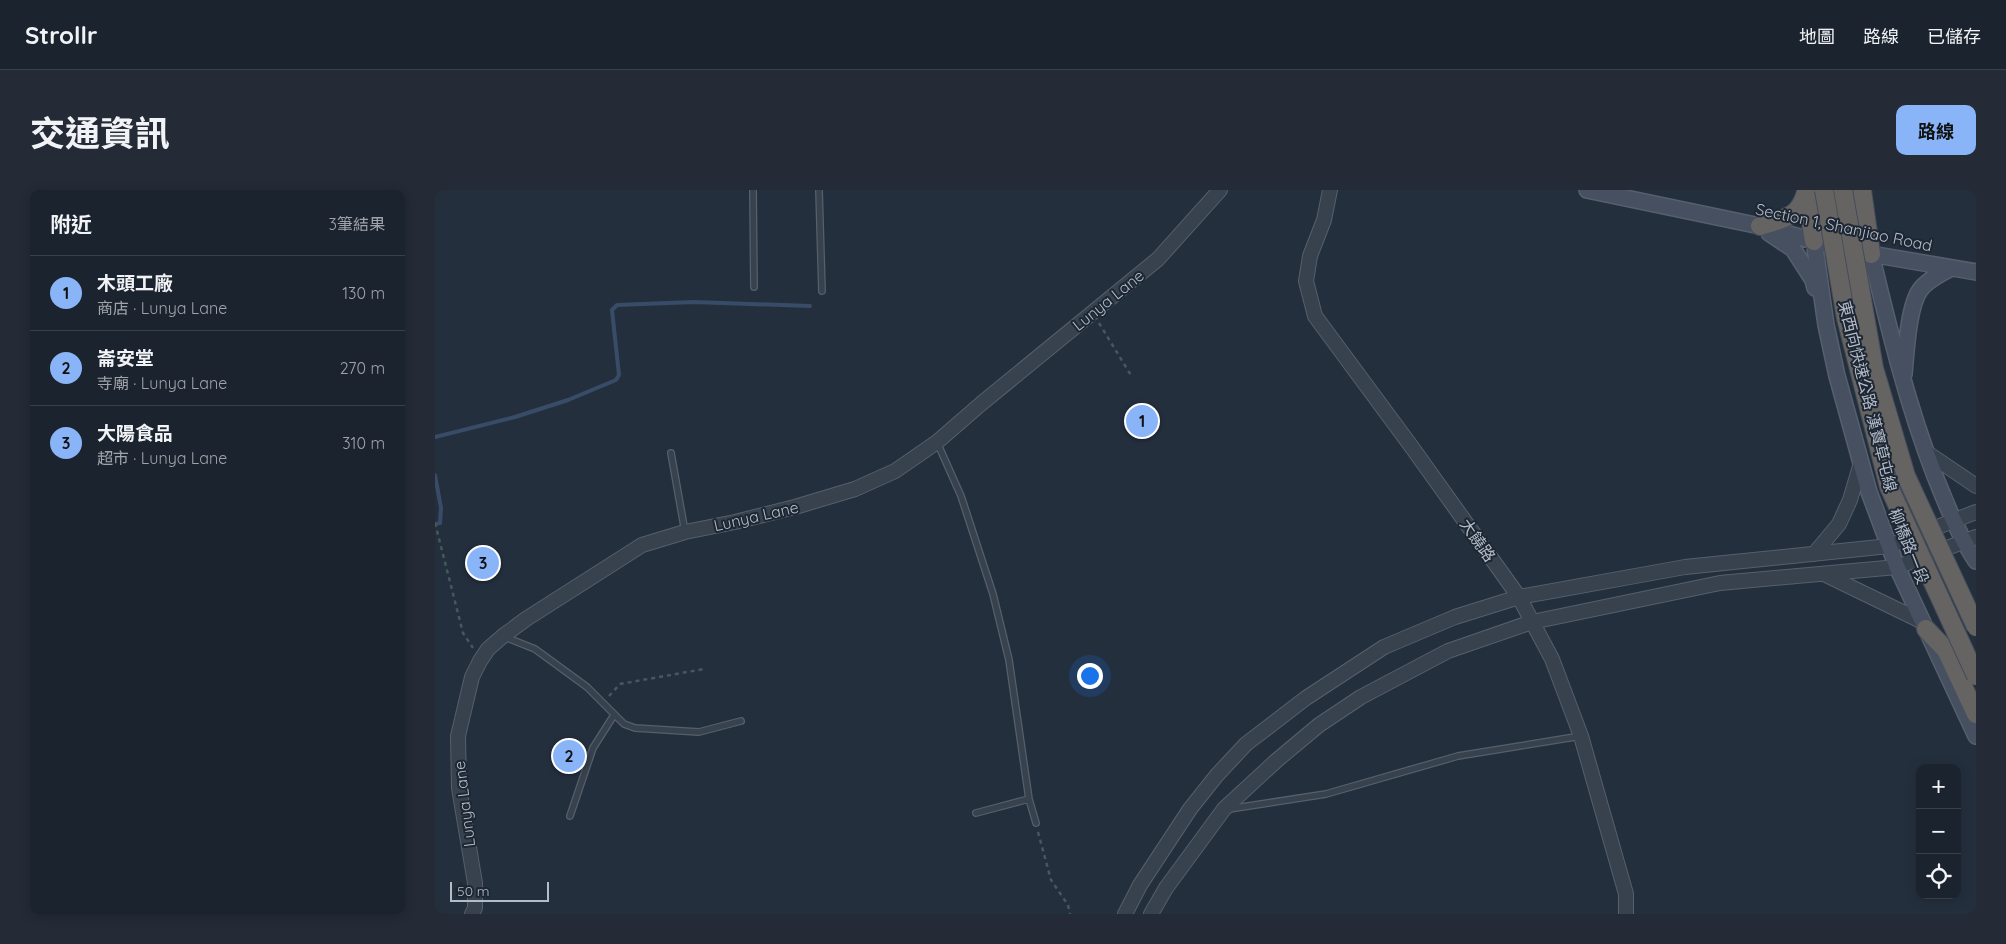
<!DOCTYPE html>
<html lang="zh-TW">
<head>
<meta charset="utf-8">
<style>
	body { margin:0; font-family:Quicksand,"Noto Sans TC",sans-serif; background:#242b36; color:#f1f3f6 }
	.controls { position:absolute; right:15px; bottom:15px; display:grid; overflow:hidden; border-radius:10px; box-shadow:0 2px 12px #0003 }
	.controls button { width:45px; height:45px; display:grid; place-items:center; padding:0; border:0; border-bottom:1px solid #39404a; background:#1b232e; color:#f1f3f6; font:25px sans-serif }
	.scale { position:absolute; left:15px; bottom:12px; width:99px; box-sizing:border-box; padding-left:5px; border:2px solid #b4bcc9; border-top:0; font-size:14px; line-height:18px; white-space:nowrap; color:#b4bcc9; -webkit-text-stroke:4px #1d2633; paint-order:stroke }
	.you { position:absolute; left:654px; top:485px; width:18px; height:18px; margin:-12px; border:4px solid #fff; border-radius:50%; background:#1a73e8; box-shadow:0 0 0 8px #1a73e833 }
	.badge { display:grid; place-items:center; width:32px; height:32px; border-radius:50%; background:#8ab4f8; color:#111; font-size:16px; font-weight:700 }
	.pin { position:absolute; translate:-50% -50%; border:2px solid #fff; box-shadow:0 1px 5px #0006 }
	.list { margin:0; padding:0; list-style:none }
	h2 { display:flex; justify-content:space-between; align-items:center; height:65px; margin:0; padding:0 20px; font-size:21px }
	h2 small { font-size:16px; font-weight:400; color:#a0a4aa }
	.list li { display:grid; grid-template-columns:32px 1fr auto; gap:15px; align-items:center; box-sizing:border-box; height:75px; padding:0 20px; border-top:1px solid #39404a }
	.list b { display:block; font-size:19px; white-space:nowrap }
	.list p { margin:0; font-size:16px; white-space:nowrap; color:#a0a4aa }
	.list em { font-size:16px; font-style:normal; color:#a0a4aa }
	.icon { flex:none; width:28px; height:28px; fill:none; stroke:currentColor; stroke-width:2; stroke-linecap:round; stroke-linejoin:round }
	.map { position:relative; flex:none; width:1541px; height:724px; overflow:hidden; border-radius:10px }
	header { display:flex; align-items:center; gap:30px; box-sizing:border-box; height:70px; padding:0 25px; background:#1b232e; border-bottom:1px solid #39404a }
	header strong { font-size:24px }
	nav { display:flex; gap:28px; margin-inline-start:auto; font-size:18px }
	.intro { display:flex; align-items:center; justify-content:space-between; box-sizing:border-box; height:120px; padding:0 30px }
	h1 { margin:0; font-size:35px }
	.button { padding:12px 22px; border-radius:10px; background:#8ab4f8; color:#111; font-size:18px; font-weight:700 }
	main { display:flex; gap:30px; padding:0 30px }
	aside { flex:1; background:#1b232e; border-radius:10px; box-shadow:0 2px 12px #0003 }
	.map>svg:first-child { display:block }
	.lines { fill:none; stroke-linecap:round; stroke-linejoin:round }
	.stream { stroke:#394c67; stroke-width:4 }
	.service-casing { stroke:#565f6c; stroke-width:8 }
	.tertiary-casing { stroke:#565f6c; stroke-width:16 }
	.secondary-casing { stroke:#565f6c; stroke-width:18 }
	.trunk-casing { stroke:#434c59; stroke-width:20 }
	.path { stroke:#44595c; stroke-width:2.5; stroke-dasharray:4 4; stroke-linecap:butt }
	.service { stroke:#38414e; stroke-width:5.5 }
	.tertiary { stroke:#38414e; stroke-width:14 }
	.secondary { stroke:#465061; stroke-width:15 }
	.trunk { stroke:#656462; stroke-width:18 }
	.trunk-bridge-casing { stroke:#434c59; stroke-width:20; stroke-linecap:butt }
	.trunk-bridge { stroke:#656462; stroke-width:18 }
	.labels { text-anchor:middle; stroke-width:4; stroke-linejoin:round; paint-order:stroke }
	.street-label { font-size:16px; fill:#b4bcc9; stroke:#1d2633 }
</style>
</head>
<body>
<header>
<strong>Strollr</strong>
<nav><a>地圖</a><a>路線</a><a>已儲存</a></nav>
</header>
<div class="intro"><h1>交通資訊</h1><a class="button">路線</a></div>
<main>
<aside>
<h2>附近<small>3筆結果</small></h2>
<ul class="list">
<li><span class="badge">1</span><div><b>木頭工廠</b><p>商店 · Lunya Lane</p></div><em>130 m</em></li>
<li><span class="badge">2</span><div><b>崙安堂</b><p>寺廟 · Lunya Lane</p></div><em>270 m</em></li>
<li><span class="badge">3</span><div><b>大陽食品</b><p>超市 · Lunya Lane</p></div><em>310 m</em></li>
</ul>
</aside>
<div class="map">
<svg width="1541" height="724" viewBox="0 0 1541 724">
	<rect width="100%" height="100%" fill="#242f3e"/>
	<g class="lines">
		<path class="stream" d="M0 247 80 227 133 210 181 190 184 185 177 120 182 115 259 112 375 116
			M0 285 6 318 5 333 0 334"/>
		<defs>
			<path id="service" d="M318 0 319 97
				M384 0 387 101
				M502 252 526 306 558 404 574 470 594 609 601 633
				M236 263 250 342
				M70 447 100 459 152 497 189 534 200 538 264 542 306 531
				M794 619 891 604 1023 566 1146 546
				M541 623 594 609
				M135 626 158 558 179 525"/>
			<path id="tertiary" d="M895 0 889 30 875 66 871 91 880 126 976 256 1084 407 1117 469 1146 546 1191 704V724
				M1491 262 1541 296
				M1379 364 1404 334 1415 310 1426 273
				M1389 384 1488 432
				M37 724 40 718V693L24 598 23 546 37 487 45 471 53 459 68 446 91 429 207 355 250 342 300 332 360 317 420 299 460 281 502 252 547 213 723 69 785 0
				M690 724 705 695 755 619 782 585 811 554 871 508 949 457 1020 427 1084 407 1250 377 1454 356 1541 322
				M716 724 731 698 789 619 841 571 884 535 926 507 1013 461 1097 432 1285 393 1462 377 1541 347"/>
			<path id="secondary" d="M1152 0 1325 36 1379 51 1436 64 1541 82
				M1334 43 1358 59 1378 90 1380 98
				M1379 51 1391 135 1402 186 1434 302 1462 377 1541 546
				M1436 64C1454 139 1472 214 1500 286 1512 316 1523 344 1541 371
				M1469 184C1471 164 1473 117 1485 100 1492 90 1506 84 1516 78"/>
			<path id="trunk" d="M1427 0 1436 64
				M1371 3 1379 51
				M1325 36C1348 28 1364 29 1371 2
				M1491 439 1511 460 1541 524"/>
		</defs>
		<use href="#service" class="service-casing"/>
		<use href="#tertiary" class="tertiary-casing"/>
		<use href="#secondary" class="secondary-casing"/>
		<use href="#trunk" class="trunk-casing"/>
		<path class="path" d="M664 133 697 187
			M0 333 28 443 38 458
			M174 506 185 494 269 479
			M603 642 616 690 633 715 635 724"/>
		<use href="#service" class="service"/>
		<use href="#tertiary" class="tertiary"/>
		<use href="#secondary" class="secondary"/>
		<use href="#trunk" class="trunk"/>
		<defs>
			<path id="trunk-bridge" d="M1389 0 1411 128 1454 297 1541 486
				M1408 0 1439 178 1471 286 1541 437"/>
		</defs>
		<use href="#trunk-bridge" class="trunk-bridge-casing"/>
		<use href="#trunk-bridge" class="trunk-bridge"/>
	</g>
	<g class="labels">
		<g class="street-label">
			<text transform="translate(1409 37) rotate(12)" y="6">Section 1, Shanjiao Road</text>
			<text transform="translate(673 110) rotate(-39)" y="6">Lunya Lane</text>
			<text transform="translate(1433 206) rotate(76)" y="6">東西向快速公路 漢寶草屯線</text>
			<text transform="translate(321 326) rotate(-13)" y="6">Lunya Lane</text>
			<text transform="translate(1043 350) rotate(55)" y="6">大饒路</text>
			<text transform="translate(1474 356) rotate(68)" y="6">柳橋路一段</text>
			<text transform="translate(29 614) rotate(-97)" y="6">Lunya Lane</text>
		</g>
	</g>
</svg>
<div class="controls">
<button>+</button>
<button>−</button>
<button><svg class="icon" aria-label="locate" viewBox="0 0 24 24"><circle cx="12" cy="12" r="6"/><path d="M12 2v4M12 18v4M2 12h4M18 12h4"/></svg></button>
</div>
<div class="scale">50 m</div>
<div class="you"></div>
<div class="pin badge" style="left:707px;top:231px">1</div>
<div class="pin badge" style="left:134px;top:566px">2</div>
<div class="pin badge" style="left:48px;top:373px">3</div>
</div>
</main>
</body>
</html>
